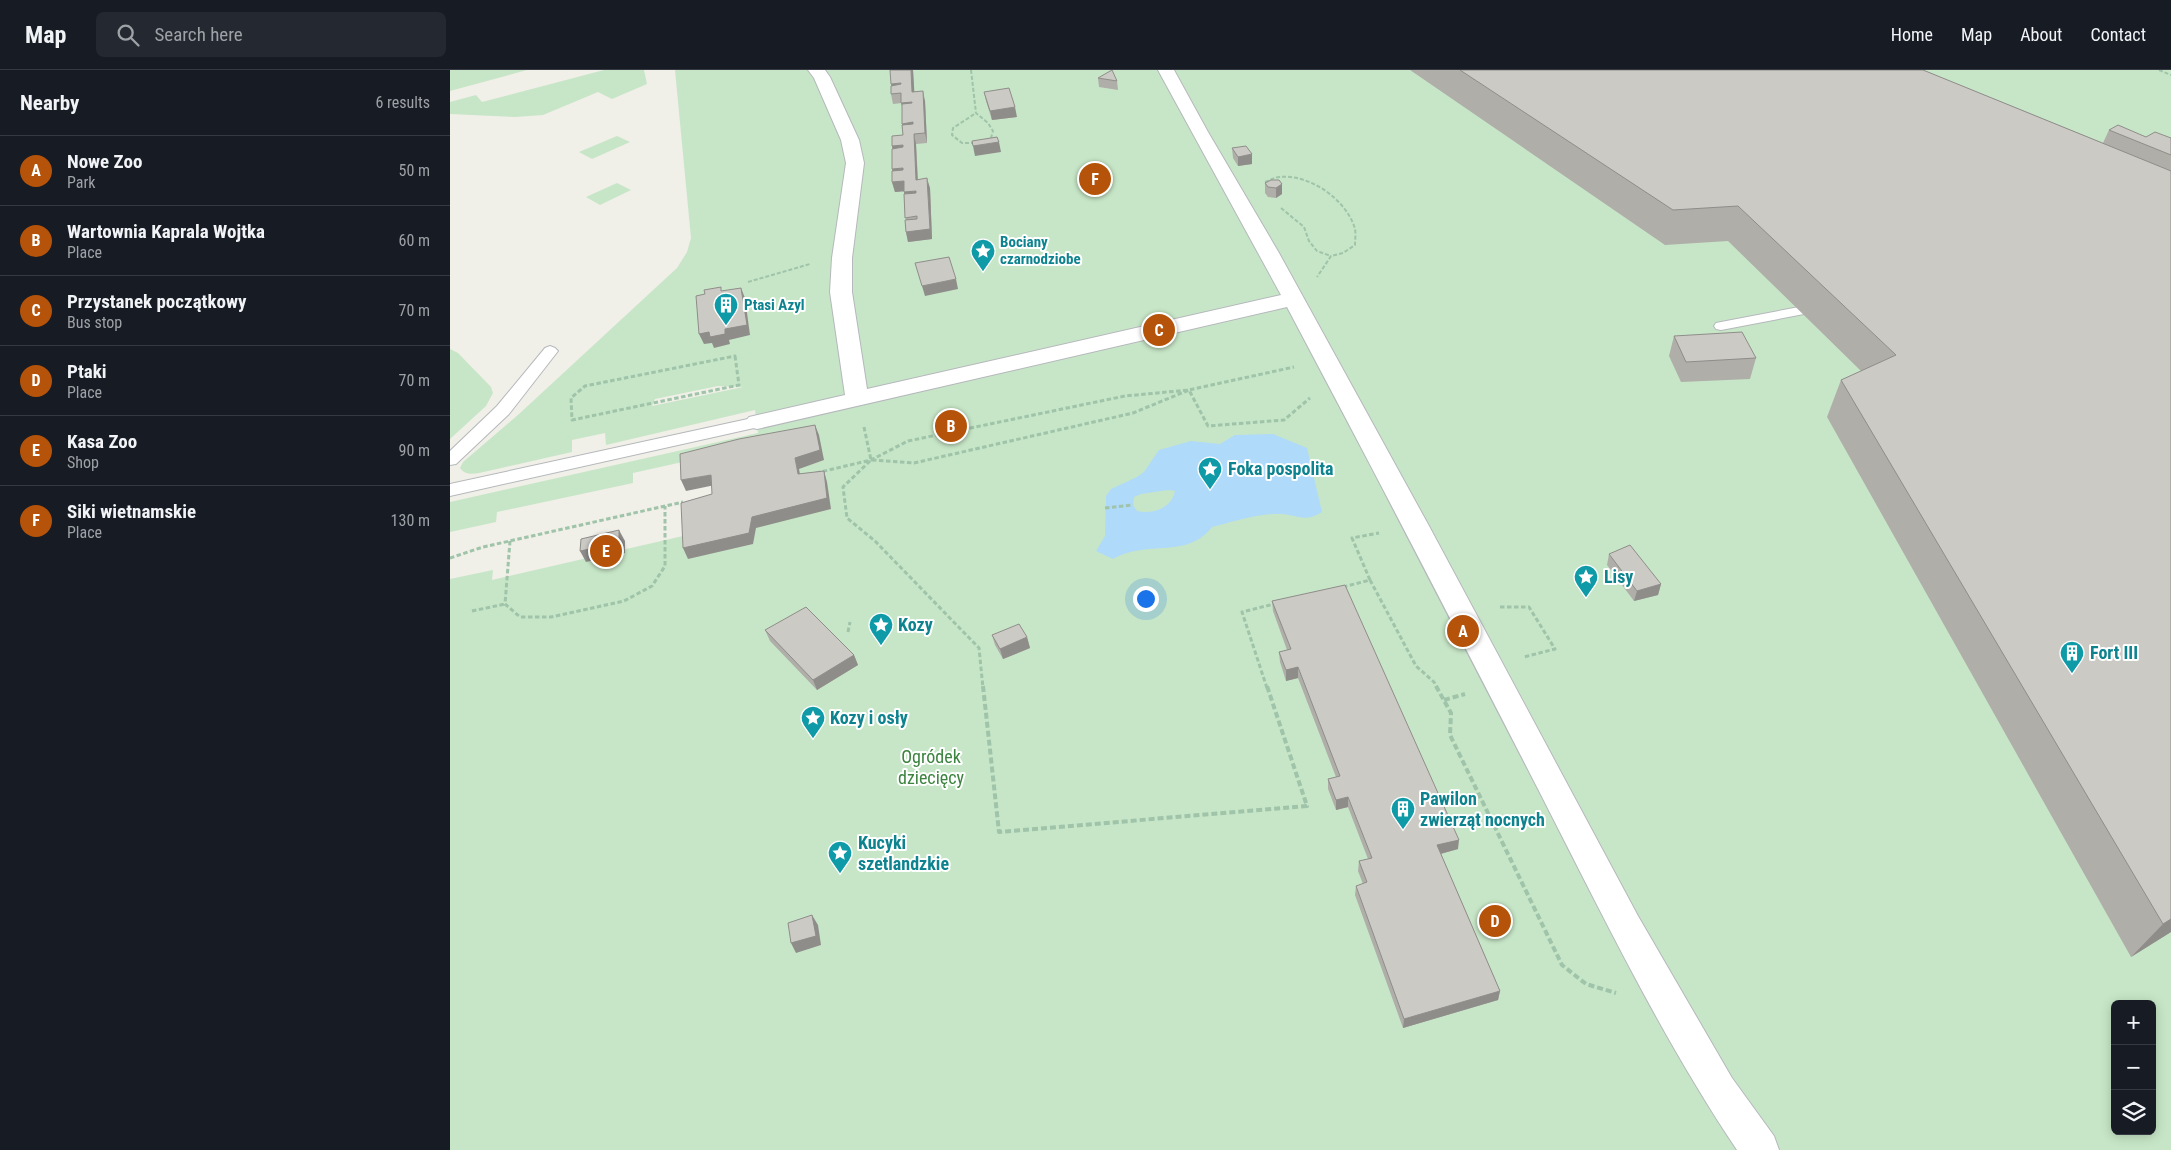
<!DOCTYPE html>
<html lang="en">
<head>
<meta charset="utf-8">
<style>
	body { margin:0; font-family:"Roboto Condensed",sans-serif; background:#242831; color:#f1f3f6 }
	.controls { position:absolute; right:15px; bottom:15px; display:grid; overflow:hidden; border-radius:8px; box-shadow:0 2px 12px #0003 }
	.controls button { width:45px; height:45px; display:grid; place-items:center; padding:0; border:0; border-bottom:1px solid #363941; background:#171b24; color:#f1f3f6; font:25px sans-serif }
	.you { position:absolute; left:695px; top:528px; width:18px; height:18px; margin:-12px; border:4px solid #fff; border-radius:50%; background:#1a73e8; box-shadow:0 0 0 8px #1a73e833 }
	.badge { display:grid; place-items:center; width:32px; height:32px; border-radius:50%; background:#b45309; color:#fff; font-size:16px; font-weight:700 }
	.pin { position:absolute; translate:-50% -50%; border:2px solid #fff; box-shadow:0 1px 5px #0006 }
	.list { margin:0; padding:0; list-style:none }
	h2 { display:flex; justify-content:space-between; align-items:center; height:65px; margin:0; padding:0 20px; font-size:21px }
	h2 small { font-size:16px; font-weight:400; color:#9ea1a6 }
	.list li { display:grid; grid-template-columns:32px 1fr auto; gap:15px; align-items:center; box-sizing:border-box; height:70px; padding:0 20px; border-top:1px solid #363941 }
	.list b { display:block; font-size:19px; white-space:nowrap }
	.list p { margin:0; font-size:16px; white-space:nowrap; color:#9ea1a6 }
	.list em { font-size:16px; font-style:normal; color:#9ea1a6 }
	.icon { flex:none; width:28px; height:28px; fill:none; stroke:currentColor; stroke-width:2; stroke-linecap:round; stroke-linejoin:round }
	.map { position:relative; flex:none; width:1721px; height:1080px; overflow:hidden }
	header { display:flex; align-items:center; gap:30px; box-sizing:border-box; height:70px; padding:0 25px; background:#171b24; border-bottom:1px solid #363941 }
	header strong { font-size:24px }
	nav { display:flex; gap:28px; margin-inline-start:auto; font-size:18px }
	.search { width:350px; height:45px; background:#242831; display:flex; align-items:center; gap:12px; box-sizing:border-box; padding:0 18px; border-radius:8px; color:#9ea1a6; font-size:19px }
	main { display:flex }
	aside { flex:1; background:#171b24 }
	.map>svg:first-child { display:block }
	.green { fill:#c7e6c7; fill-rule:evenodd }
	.water { fill:#afdafa; fill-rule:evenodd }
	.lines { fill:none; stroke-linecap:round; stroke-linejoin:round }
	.service-casing { stroke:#b5b8bc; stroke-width:2 }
	.pedestrian-casing { stroke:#b5b8bc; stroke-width:2 }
	.path-far2 { stroke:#9fc4a9; stroke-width:2; stroke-dasharray:4 2; stroke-linecap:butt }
	.path-far1 { stroke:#9fc4a9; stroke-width:3; stroke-dasharray:4.5 2.5; stroke-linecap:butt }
	.path { stroke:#9fc4a9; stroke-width:4; stroke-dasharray:6 3; stroke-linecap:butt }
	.service { fill:#fff; fill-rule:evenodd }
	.pedestrian { fill:#fff; fill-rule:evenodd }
	.wall { fill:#afaea9 }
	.shaded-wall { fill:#8f8d8a }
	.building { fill:#cccac5; stroke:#8f8d8a }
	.labels { text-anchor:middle; stroke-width:4; stroke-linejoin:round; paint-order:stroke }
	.far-culture-label { font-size:15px; font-weight:bold; fill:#0d838f; stroke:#fff; text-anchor:start }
	.culture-label { font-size:18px; font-weight:bold; fill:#0d838f; stroke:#fff; text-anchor:start }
	.park-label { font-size:18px; fill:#3b833e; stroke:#fff }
</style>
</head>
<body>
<header>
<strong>Map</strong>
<div class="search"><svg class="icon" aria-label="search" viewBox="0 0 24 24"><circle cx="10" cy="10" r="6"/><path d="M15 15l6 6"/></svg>Search here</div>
<nav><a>Home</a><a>Map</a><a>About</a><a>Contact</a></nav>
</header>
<main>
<aside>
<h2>Nearby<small>6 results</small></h2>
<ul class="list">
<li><span class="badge">A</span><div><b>Nowe Zoo</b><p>Park</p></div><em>50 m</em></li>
<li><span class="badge">B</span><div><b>Wartownia Kaprala Wojtka</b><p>Place</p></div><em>60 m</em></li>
<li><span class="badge">C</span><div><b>Przystanek początkowy</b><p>Bus stop</p></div><em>70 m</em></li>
<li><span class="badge">D</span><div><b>Ptaki</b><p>Place</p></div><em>70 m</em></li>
<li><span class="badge">E</span><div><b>Kasa Zoo</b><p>Shop</p></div><em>90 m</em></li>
<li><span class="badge">F</span><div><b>Siki wietnamskie</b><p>Place</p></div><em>130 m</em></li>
</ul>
</aside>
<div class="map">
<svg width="1721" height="1080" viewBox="0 0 1721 1080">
	<rect width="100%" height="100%" fill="#f0efe8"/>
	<path class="green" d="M0 0H77L0 21Z
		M154 0H194L197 14 162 29 148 22 93 45 65 47 0 44V32L26 25 32 32Z
		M225 0H1721V1080H0V509L43 500 42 510 246 463 309 375 183 403V413L47 442 46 452 0 462V432L308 363 305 340 156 375 155 363 122 370V382L29 403C21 404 15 405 10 398L13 392 69 344 227 198 237 182 241 168ZM268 316 293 317 202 336 205 329ZM1665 934H1702V1061H1665Z
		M167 66 180 72 142 89 129 82Z
		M167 113 181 120 150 135 136 127Z
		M0 279 8 283 41 317 43 323 36 336 0 369Z"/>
	<path class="water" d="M823 364 857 378 872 442C854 453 849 445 831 444 809 443 783 452 762 457 736 490 698 469 663 489L646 481 655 466 656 426 661 419 687 407 694 402 709 380 741 371 770 374 785 365ZM718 420 725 421C722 438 702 445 687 441L683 435 684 427 691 424Z"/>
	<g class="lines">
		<defs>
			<path id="service" d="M1349 237 1354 238 1356 241 1354 244 1271 260 1266 259 1264 256 1266 253 1271 252Z
				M100 276 105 278 108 281 59 344 6 394 0 395V381L47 336 95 278Z
				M307 347 313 348 315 352 313 356 0 426V414Z"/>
			<path id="pedestrian" d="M358 0H375L380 7 409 70 414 93 402 188V222L417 319 831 225 708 0H724L758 62 829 183 979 456 1188 846 1282 1008 1324 1066 1329 1080H1287C1211 967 1150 840 1088 719 1005 557 922 397 837 237L307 359 299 357 295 352 299 347 395 325 380 222 382 188 396 93 391 70 364 8Z"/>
		</defs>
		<use href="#service" class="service-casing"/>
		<use href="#pedestrian" class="pedestrian-casing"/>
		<path class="path-far2" d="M521 0 526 43 538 53 543 61 541 68 538 69
			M1709 0 1721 5
			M525 73H512L502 65 503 58 526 43
			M815 112C820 110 825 107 830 107 860 104 897 130 905 159 906 164 905 170 905 175L893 183 881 186 867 207
			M831 138 854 157 859 171 867 181 881 186
			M298 212 360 194"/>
		<path class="path-far1" d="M285 286 289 315 122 350 121 328 135 316Z
			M414 357 421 390 393 417 397 448 425 471 529 578 533 618
			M422 390 464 393 683 343 739 320 758 356 834 350 860 328
			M366 403 421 390 458 371 675 326 739 320 844 297
			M655 438 683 435
			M60 471 55 534 70 547H101L174 531 202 516 215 496V436
			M0 488 33 477 233 432
			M920 510 966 596 984 612 987 618
			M893 517 920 510 902 468 929 463
			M1050 537H1079L1105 579 1074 587
			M22 541 55 534
			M398 562 400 552
			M817 618 792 542 824 534"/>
		<path class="path" d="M533 616 549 762 857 736 817 616
			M986 616 1001 643 1000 665 1112 895 1136 914 1166 923
			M994 630 1015 624"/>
		<use href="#service" class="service"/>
		<use href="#pedestrian" class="pedestrian"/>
	</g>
	<path class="wall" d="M463 0 464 22 475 31 477 73 466 74 468 109 480 118 482 169 458 172 456 162V150L454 121 445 122 442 112V76L453 65 452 33 443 34 441 24V16Z
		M960 0H1473L1653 73 1659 60 1696 67 1721 68V862L1681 887 1377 347 1391 310 1411 301 1278 171 1215 175Z
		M648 8 667 11 668 20 649 17Z
		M534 22 567 47 542 50 536 31Z
		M782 78 802 94 788 96 783 88Z
		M815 113 832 114V124L826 128 818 127 815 123Z
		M1224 266 1306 288 1300 309 1231 312 1219 286Z
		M1159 484 1211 514 1208 525 1184 531 1157 495Z
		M822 531 1008 779 991 784 1050 921 1048 930 953 958 905 825 906 816 913 814 908 801 909 791 918 789 898 737 886 740 878 719V709L886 707 848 608 836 611 830 592 829 582 837 580 823 541Z
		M315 560 404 585 408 595 367 620 320 571Z
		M542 565 577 567 580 578 553 589 545 575Z"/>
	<path class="shaded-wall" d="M461 0H463L465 32 462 22Z
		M451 13 453 22 443 23 441 14Z
		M473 21 475 31 477 73 475 63Z
		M462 32 464 41 454 42 451 33Z
		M565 37 567 47 542 50 540 41Z
		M463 52 465 62 454 63 452 54Z
		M464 64 466 74 468 119 466 110Z
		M549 72 551 82 525 86 523 76Z
		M453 75 455 85 444 86 442 76Z
		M802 84V94L788 96V87Z
		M453 98 456 108 445 109 442 99Z
		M477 108 480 118 482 169 458 172 456 162 480 159Z
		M454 111 457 121 445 122 442 112Z
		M832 114V124L826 128V118Z
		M466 121 468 131 457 132 454 122Z
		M506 209 508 219 475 226 472 216Z
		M291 218 295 228 300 265 279 270 280 274 264 278 262 273 254 274 249 264Z
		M365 355 369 365 374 390 349 399 352 415 348 404 345 388Z
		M374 401 377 412 381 439 306 458 303 474 238 489 233 478Z
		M261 405 265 415 236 421 231 410Z
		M169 460 175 471V483L136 492 130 481Z
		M1211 514 1208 525 1184 531 1187 521Z
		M577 567 580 578 553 589 550 579Z
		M404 585 408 595 367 620 363 610Z
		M848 597V608L836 611V600Z
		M898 727V737L886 740V730Z
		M1009 770 1008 779 986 785 987 775Z
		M362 845 368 855 371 875 346 883 341 873Z
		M1721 849V862L1681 887 1713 854Z
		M1050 921 1048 930 953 958 954 949Z"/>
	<path class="building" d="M440 0H461L462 22 473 21 475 63 464 64 466 110 477 108 480 159 456 162 455 150 467 149V146L455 148 454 124 466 123V121L454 122V111L442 112V101L453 100V98L442 99V79L453 77V75L442 76V66L453 65 452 55 463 54V52L452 54V34L462 33V32L451 33V23L441 24V16L451 14V13L441 14Z
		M662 0 667 11 648 8Z
		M1010 0H1473L1721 101V849L1713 854 1391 310 1446 285 1288 136 1223 140Z
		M559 18 565 37 540 41 534 22Z
		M1668 55 1696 67 1705 62 1721 68V85L1659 60Z
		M547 67 549 72 523 76 522 71Z
		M796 76 802 84 788 87 782 78Z
		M821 110H829L832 114 826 118 818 117 815 113Z
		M499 187 506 209 472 216 465 193Z
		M271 217V221L291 218 297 255 275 259V264L260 267 259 262 249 264 246 226 255 224 254 220Z
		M1292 262 1306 288 1236 292 1224 266Z
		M365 355 370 380 345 388 348 404 374 401 377 428 302 447 299 463 233 478 231 433 262 424 261 405 231 410 230 384 289 369Z
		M169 460V473L130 481 131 469Z
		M1180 475 1211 514 1187 521 1159 484Z
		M895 515 1009 770 987 775 1050 921 954 949 906 816 917 812 909 791 922 788 898 727 886 730 878 709 890 706 848 597 836 600 829 582 841 579 822 531Z
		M356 537 404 585 363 610 315 560Z
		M569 554 577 567 550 579 542 565Z
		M362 845 366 866 341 873 338 853Z"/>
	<defs>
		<symbol id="sight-pin" viewBox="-11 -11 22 30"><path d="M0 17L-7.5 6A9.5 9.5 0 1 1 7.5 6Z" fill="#0f9aa8" stroke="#fff"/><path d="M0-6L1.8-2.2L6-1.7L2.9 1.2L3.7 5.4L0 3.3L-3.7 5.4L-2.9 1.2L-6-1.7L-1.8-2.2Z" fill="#fff"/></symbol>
		<symbol id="building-pin" viewBox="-11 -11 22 30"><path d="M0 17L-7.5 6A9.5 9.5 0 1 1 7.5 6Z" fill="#0f9aa8" stroke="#fff"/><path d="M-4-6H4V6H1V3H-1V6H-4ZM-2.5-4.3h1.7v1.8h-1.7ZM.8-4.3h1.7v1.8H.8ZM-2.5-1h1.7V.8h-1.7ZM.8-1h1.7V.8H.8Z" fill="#fff"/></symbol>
	</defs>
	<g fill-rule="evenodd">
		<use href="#sight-pin" x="519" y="167" width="28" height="38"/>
		<use href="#building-pin" x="262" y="221" width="28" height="38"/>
		<use href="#sight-pin" x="746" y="385" width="28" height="38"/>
		<use href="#sight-pin" x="1122" y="493" width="28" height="38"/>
		<use href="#sight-pin" x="417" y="541" width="28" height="38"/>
		<use href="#building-pin" x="1608" y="569" width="28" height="38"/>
		<use href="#sight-pin" x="349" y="634" width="28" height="38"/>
		<use href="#building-pin" x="939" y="725" width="28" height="38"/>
		<use href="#sight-pin" x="376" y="769" width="28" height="38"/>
	</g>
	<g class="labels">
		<g class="far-culture-label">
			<text x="550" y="177">Bociany<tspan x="550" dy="17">czarnodziobe</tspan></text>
			<text x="294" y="240">Ptasi Azyl</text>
		</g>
		<g class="culture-label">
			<text x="778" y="405">Foka pospolita</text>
			<text x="1154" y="513">Lisy</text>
			<text x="448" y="561">Kozy</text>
			<text x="1640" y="589">Fort III</text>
			<text x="380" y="654">Kozy i osły</text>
			<text x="970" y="735">Pawilon<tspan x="970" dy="21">zwierząt nocnych</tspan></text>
			<text x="408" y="779">Kucyki<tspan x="408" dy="21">szetlandzkie</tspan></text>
		</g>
		<g class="park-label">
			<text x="481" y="693">Ogródek<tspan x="481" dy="21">dziecięcy</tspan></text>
		</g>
	</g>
</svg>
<div class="controls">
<button>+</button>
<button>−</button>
<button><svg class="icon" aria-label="layers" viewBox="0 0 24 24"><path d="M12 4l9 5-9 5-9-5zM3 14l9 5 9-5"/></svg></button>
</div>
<div class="you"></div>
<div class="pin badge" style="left:1013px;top:561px">A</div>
<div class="pin badge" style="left:501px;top:356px">B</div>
<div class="pin badge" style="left:709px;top:260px">C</div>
<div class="pin badge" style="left:1045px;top:851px">D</div>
<div class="pin badge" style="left:156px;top:481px">E</div>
<div class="pin badge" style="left:645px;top:109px">F</div>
</div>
</main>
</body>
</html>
